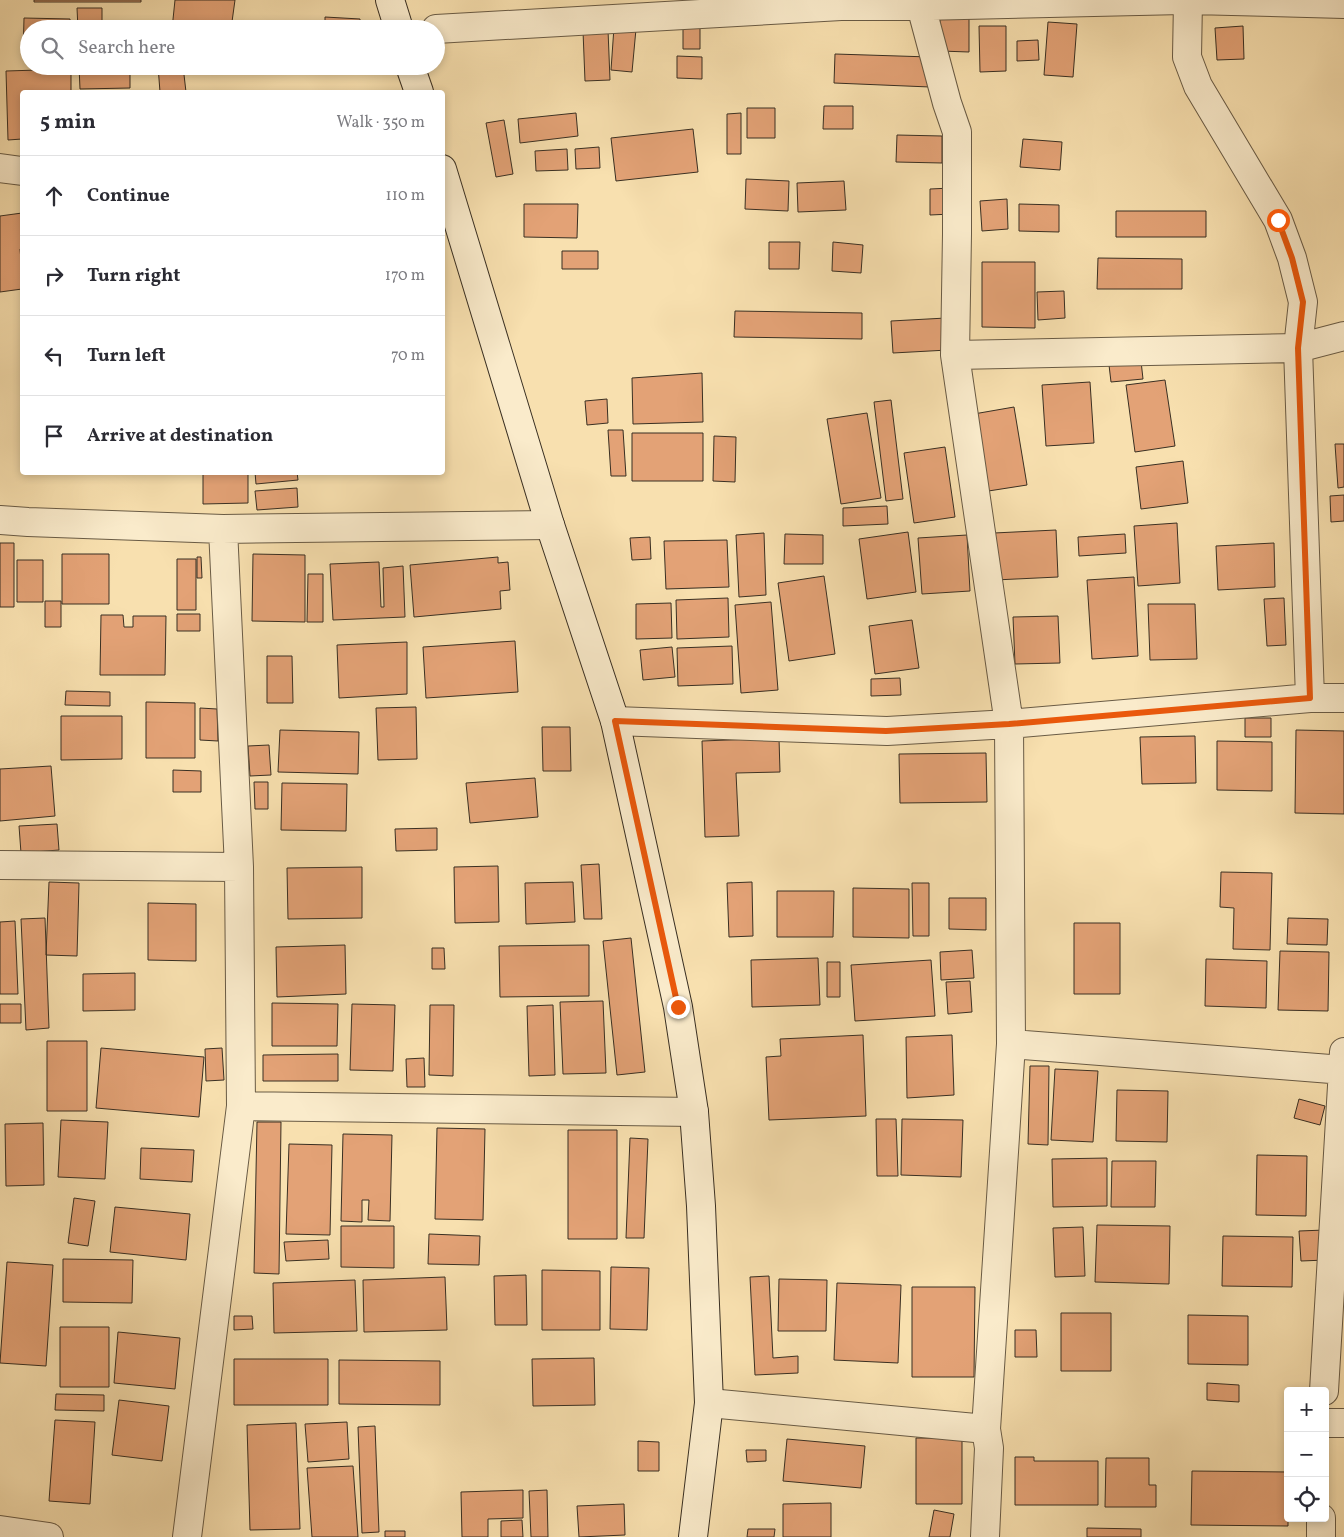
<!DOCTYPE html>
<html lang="en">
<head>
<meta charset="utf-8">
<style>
	body { margin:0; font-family:Vollkorn,serif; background:#f7f7f7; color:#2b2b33 }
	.controls { position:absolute; right:15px; bottom:15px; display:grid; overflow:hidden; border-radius:5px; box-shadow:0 2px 8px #0003 }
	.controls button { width:45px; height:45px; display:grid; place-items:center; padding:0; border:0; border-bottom:1px solid #e1e1e2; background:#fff; color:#2b2b33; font:25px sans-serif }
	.stop { position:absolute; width:15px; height:15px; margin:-11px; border:4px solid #ea580c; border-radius:50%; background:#fff }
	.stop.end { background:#ea580c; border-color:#fff; box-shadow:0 1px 5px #0008 }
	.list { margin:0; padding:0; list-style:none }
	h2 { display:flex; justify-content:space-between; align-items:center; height:65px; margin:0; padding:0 20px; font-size:21px }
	h2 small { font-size:16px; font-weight:400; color:#7c7c81 }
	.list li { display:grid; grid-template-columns:32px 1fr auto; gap:15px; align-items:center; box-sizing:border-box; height:80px; padding:0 20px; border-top:1px solid #e1e1e2 }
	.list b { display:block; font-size:19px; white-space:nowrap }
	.list em { font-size:16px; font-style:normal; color:#7c7c81 }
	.icon { flex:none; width:28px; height:28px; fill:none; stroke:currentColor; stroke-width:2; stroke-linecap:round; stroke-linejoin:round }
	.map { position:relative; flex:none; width:1344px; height:1537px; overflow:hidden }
	.search { position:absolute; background:#fff; box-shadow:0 2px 8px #0003; left:20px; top:20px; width:425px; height:55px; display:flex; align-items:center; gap:12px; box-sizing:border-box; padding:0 18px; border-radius:28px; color:#7c7c81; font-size:19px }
	.panel { position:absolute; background:#fff; box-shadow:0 2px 8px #0003; left:20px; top:90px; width:425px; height:385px; border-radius:5px }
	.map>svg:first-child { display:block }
	.building { fill:#e3a276; stroke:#392f22 }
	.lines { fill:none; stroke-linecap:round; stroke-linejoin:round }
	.street-casing { stroke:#695b45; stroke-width:30 }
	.secondary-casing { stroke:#392f22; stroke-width:30 }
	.street { stroke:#faebcb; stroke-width:28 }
	.secondary { stroke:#faebcb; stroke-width:28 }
	.route { stroke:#ea580c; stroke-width:6 }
</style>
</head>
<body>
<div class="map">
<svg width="1344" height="1537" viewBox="0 0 1344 1537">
	<rect width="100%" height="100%" fill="#f8e0af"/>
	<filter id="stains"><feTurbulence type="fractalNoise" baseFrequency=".004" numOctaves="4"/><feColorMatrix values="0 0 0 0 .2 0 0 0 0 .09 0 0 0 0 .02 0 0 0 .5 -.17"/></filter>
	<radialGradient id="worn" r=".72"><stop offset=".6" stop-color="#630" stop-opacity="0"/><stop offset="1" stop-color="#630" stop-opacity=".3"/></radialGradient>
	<path class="building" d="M34 0H141V2H34Z
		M175 0H235L231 29H172Z
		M77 8H102V29H78Z
		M940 12 969 13V52L940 51Z
		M325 17 360 19V29H325Z
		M24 18 70 19V29H29V57H23Z
		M1048 22 1077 24 1073 77 1044 75Z
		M683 26H700V49H683Z
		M979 26H1006V71L980 72Z
		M1243 26 1244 59 1217 60 1215 28Z
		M614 27 636 29 632 72 611 70Z
		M608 30 610 80 585 81 583 31Z
		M1038 40 1039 60 1017 61V41Z
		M835 54 930 57V87L834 83Z
		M677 56 702 57V79L677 78Z
		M79 66H130V88L80 89Z
		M158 66H183L186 92H160Z
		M323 66H358V71L323 70Z
		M71 69V92H22V139L8 140 6 71Z
		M824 106H853V129H823Z
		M747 108H775V138H747Z
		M576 113 578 136 520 143 518 119Z
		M741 113V154H727V114Z
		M504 120 513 174 496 177 486 123Z
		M693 129 698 172 616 181 611 138Z
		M897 135 942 136V163L896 162Z
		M1023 139 1062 142 1060 170 1020 167Z
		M599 147 600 168 576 169 575 149Z
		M567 149 568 170 536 171 535 151Z
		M746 179 789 181 788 211 745 209Z
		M844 181 846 210 798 212 797 183Z
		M951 188 952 214 930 215V189Z
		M1007 199 1008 229 982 231 980 201Z
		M524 204H578L577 238 524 237Z
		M1019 204 1059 205V232L1019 231Z
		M1116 211H1206V237H1116Z
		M22 213V249H20L22 271V289L0 292V216Z
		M769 242H800L799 269H769Z
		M833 242 863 245 861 273 832 271Z
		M562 251H598V269H562Z
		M1098 258 1182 259V289H1097Z
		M982 262H1035V328L982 327Z
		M1064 291 1065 318 1038 320 1037 292Z
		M735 311 862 313V339L734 337Z
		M946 318 948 350 893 353 891 321Z
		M442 351H443L444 402H442Z
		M1141 361 1143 379 1111 382 1109 365Z
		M702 373 703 422 633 424 632 378Z
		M1165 380 1175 446 1135 452 1126 385Z
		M1090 382 1094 443 1046 446 1042 385Z
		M607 399 608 423 587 425 585 401Z
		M891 400 903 499 886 501 874 402Z
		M1014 407 1027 485 982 492 968 415Z
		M867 413 881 498 841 504 827 419Z
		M608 430H623L626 476H611Z
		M632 433H703V481H632Z
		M714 436 736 437 735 482 713 481Z
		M1335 444H1344V487L1338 488Z
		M945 447 955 517 914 523 904 453Z
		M1183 461 1188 503 1141 509 1136 467Z
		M203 472H248V503L203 504Z
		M255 472H297L298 480 256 484Z
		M297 488 298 507 257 510 255 491Z
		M1344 495V521L1331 522 1330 496Z
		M887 506 888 524 843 526V508Z
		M1177 523 1180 583 1138 586 1134 526Z
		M1056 530 1058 577 995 580 994 533Z
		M908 532 916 592 867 599 859 539Z
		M764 533 766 595 739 597 736 535Z
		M785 534 823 535V564H784Z
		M1125 534 1126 553 1079 556 1078 537Z
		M967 535 970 591 922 594 918 538Z
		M650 537 651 559 632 560 630 538Z
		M727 540 729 587 666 589 664 541Z
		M0 543H14V607H0Z
		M1274 543 1275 587 1218 590 1216 546Z
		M62 554H109V604H62Z
		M253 554 305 555V622L252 621Z
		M197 557H201L202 578H197Z
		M498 557V563L508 562 510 590 500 591 501 609 414 617 410 565Z
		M177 559H196V610H177Z
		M17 560H43V602H17Z
		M379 562 381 607H384L383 568 403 566 405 617 333 620 330 564Z
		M308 574H323V622H307Z
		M824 576 835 654 789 661 778 583Z
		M1134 577 1138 656 1092 659 1087 580Z
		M728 598 729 637 677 639 676 600Z
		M1284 598 1286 645 1267 646 1264 599Z
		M45 601H61V627H45Z
		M771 602 778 690 741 693 735 605Z
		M671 603 672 638 636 639V604Z
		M1148 604H1195L1197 659 1150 660Z
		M177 614H200V631H177Z
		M101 615H123L124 627H133V616H166L165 675H100Z
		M1058 616 1060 663 1015 664 1013 617Z
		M912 620 919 668 875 674 869 626Z
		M515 641 518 692 426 698 423 647Z
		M407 642V694L339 698 337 645Z
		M732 646 733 684 678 686 677 648Z
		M672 647 675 677 643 680 640 650Z
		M267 656H292L293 703H267Z
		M900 678 901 695 871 696V679Z
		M66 691 110 692V706L65 705Z
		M146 702 195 703V758H146Z
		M416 707 417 759 378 760 376 708Z
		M200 708 217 709 218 741 200 740Z
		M61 716H122V759L61 760Z
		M1245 718H1271V737H1245Z
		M542 727H570L571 771H543Z
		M280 730 359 732 358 774 278 772Z
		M1296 730 1344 731V814L1295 813Z
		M1195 736 1196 783 1142 784 1140 737Z
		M779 738 780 772 736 773 739 836 705 837 702 741Z
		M1217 741 1272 742V791L1217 790Z
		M269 745 271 775 250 776 248 746Z
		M986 753 987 802 900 803 899 754Z
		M51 766 55 816 0 821V769Z
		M173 770 201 771V792H173Z
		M535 778 538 817 470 823 466 783Z
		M254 782H268V809H255Z
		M282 783 347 784 346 831 281 830Z
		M57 824 59 850 21 853 19 826Z
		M437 828V850L396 851 395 829Z
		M599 864 602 919H584L581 865Z
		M498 866 499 922 455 923 454 867Z
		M362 867V918L288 919 287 868Z
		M1221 872 1272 873 1270 950 1233 949 1234 908 1220 907Z
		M49 882 79 883 77 956 46 955Z
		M573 882 575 922 526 924 525 883Z
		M752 882 753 936 729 937 727 883Z
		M912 883H929V936H913Z
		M853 888 909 889V938L853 937Z
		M777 891H834L833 937H777Z
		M949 898H986V930L949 929Z
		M148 903 196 904V961L148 960Z
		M45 918 49 1028 26 1030 21 919Z
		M1288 918 1328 919 1327 945 1287 944Z
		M15 921 18 994H0V922Z
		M1074 923H1120V994H1074Z
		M631 938 645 1072 617 1075 603 941Z
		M345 945 346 994 277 997 276 947Z
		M589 945V996L500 997 499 946Z
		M432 948H444L445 969H432Z
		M972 950 974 978 941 980 940 952Z
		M1280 951 1329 952 1328 1011 1278 1010Z
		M818 958 820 1005 752 1007 751 960Z
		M1206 959 1267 961 1266 1008 1205 1006Z
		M931 960 935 1016 855 1021 851 965Z
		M827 962H840V997H827Z
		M135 973V1010L83 1011V974Z
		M970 981 972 1012 948 1014 946 982Z
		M603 1001 606 1073 563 1074 560 1002Z
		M272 1003 338 1004 337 1046H272Z
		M0 1004H21V1023H0Z
		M352 1004 395 1005 393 1071 350 1070Z
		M430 1005H454L453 1076 429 1075Z
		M553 1005 555 1075 529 1076 527 1006Z
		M863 1035 866 1116 769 1120 766 1057 781 1056 780 1039Z
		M952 1035 954 1095 907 1098 906 1037Z
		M47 1041H87V1111H47Z
		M101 1048 204 1057 199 1117 96 1108Z
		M222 1048 224 1080 206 1081 205 1049Z
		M338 1054V1081H263V1055Z
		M424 1058 425 1087H407L406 1059Z
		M1030 1066H1049L1048 1145 1028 1144Z
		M1055 1069 1098 1071 1093 1142 1051 1140Z
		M1117 1090 1168 1091 1167 1142 1116 1141Z
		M1299 1099 1325 1106 1320 1125 1294 1118Z
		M876 1119H896L898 1176H877Z
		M902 1119 963 1120 961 1177 901 1175Z
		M61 1120 108 1122 105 1179 58 1177Z
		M257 1122H281L279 1274 254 1273Z
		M43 1123 44 1185 6 1186 5 1124Z
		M437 1128 485 1129 483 1220 435 1219Z
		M568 1130H617V1239H568Z
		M343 1134 392 1135 390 1221 368 1220 369 1200H362V1222L341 1221Z
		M630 1138 648 1139 644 1238H626Z
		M289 1144 332 1145 330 1235 286 1234Z
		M141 1148 194 1150 192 1182 140 1179Z
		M1257 1155 1307 1156 1306 1216 1256 1215Z
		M1107 1158V1206L1053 1207 1052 1159Z
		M1112 1161H1156L1155 1207H1111Z
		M74 1198 95 1201 88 1246 68 1243Z
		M115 1207 190 1214 186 1260 110 1252Z
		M1097 1225 1170 1226 1169 1284 1095 1282Z
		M341 1226H394V1268L341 1267Z
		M1083 1227 1085 1276 1055 1277 1053 1228Z
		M1325 1230 1326 1260 1301 1261 1299 1231Z
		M429 1234 480 1236 479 1265 428 1264Z
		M1223 1236 1293 1237 1292 1287 1222 1286Z
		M328 1240 329 1259 286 1261 284 1242Z
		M63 1259 133 1260 132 1303 63 1302Z
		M7 1262 53 1265 46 1366 0 1363Z
		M611 1267 649 1268 647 1330 610 1329Z
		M542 1270 600 1271V1330H542Z
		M526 1275 527 1325H495L494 1276Z
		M769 1276 773 1358 798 1356V1373L755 1375 750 1277Z
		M445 1277 447 1330 364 1332 363 1280Z
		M779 1279 827 1280 826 1331H778Z
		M355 1280 357 1331 274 1333 273 1283Z
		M837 1283 901 1285 898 1363 834 1360Z
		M912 1287H975L974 1377H912Z
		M1061 1313H1111V1371H1061Z
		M1188 1315 1248 1316V1365L1188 1364Z
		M234 1316H252L253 1329 234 1330Z
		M60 1327H109V1387H60Z
		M1015 1330H1036L1037 1357H1015Z
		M118 1332 180 1338 175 1389 114 1383Z
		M594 1358 595 1405 533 1406 532 1359Z
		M234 1359H328V1405H234Z
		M339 1360 440 1361V1405L339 1404Z
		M1207 1383 1239 1385V1402L1207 1400Z
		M56 1394 104 1395V1411L55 1410Z
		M119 1400 169 1406 162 1461 112 1455Z
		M55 1420 95 1422 90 1504 49 1501Z
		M347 1422 349 1459 308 1462 305 1424Z
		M296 1423 300 1529 250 1530 247 1425Z
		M375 1426 379 1532 362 1533 358 1427Z
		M916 1438H962V1504H916Z
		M787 1439 865 1446 861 1488 783 1481Z
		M638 1441 659 1442V1471H638Z
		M746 1450H766V1461L747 1462Z
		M1015 1457H1034V1461H1098V1505H1015Z
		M1106 1458H1149V1485H1156V1507H1105Z
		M353 1466 358 1537H312L307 1468Z
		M1192 1471 1288 1472V1526L1191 1525Z
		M523 1490V1518L488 1519V1537H462L461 1492Z
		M547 1490 548 1537H531L529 1491Z
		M831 1503V1537H783V1504Z
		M624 1504 625 1535 579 1537 577 1506Z
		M934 1510 954 1514 950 1537H929Z
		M522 1520 523 1537H501V1521Z
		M1087 1528 1141 1529V1537H1087Z
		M748 1529H775L774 1537H747Z
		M385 1531H405V1537H385Z"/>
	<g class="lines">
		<defs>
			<path id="street" d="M1188 0 1187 57 1198 86 1278 220 1292 258 1303 302 1298 348 1310 698
				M1192 0 1344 4
				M921 6 947 103 957 132V234L955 355 1009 724 1011 1044 986 1429 989 1448 985 1537
				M436 29 841 6H921L1183 0
				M0 168 22 171
				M955 355 1298 348 1344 336
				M0 520 28 522 223 529 550 525
				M615 721 887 731 1009 724 1310 698H1344
				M0 865 239 867
				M1011 1044 1344 1070
				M241 1106 694 1112
				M1324 1391 1344 1052
				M709 1403 986 1429
				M1325 1423H1344
				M0 1530 49 1537
				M187 1537 241 1106 239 867 223 529
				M1321 1537V1518"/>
			<path id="secondary" d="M390 0 399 29
				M410 66 419 92
				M442 169 550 525 615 721 678 1007 694 1112 701 1206 709 1403 693 1537"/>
		</defs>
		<use href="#street" class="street-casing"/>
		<use href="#secondary" class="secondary-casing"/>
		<use href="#street" class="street"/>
		<use href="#secondary" class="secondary"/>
	</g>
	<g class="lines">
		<path class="route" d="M678 1007 615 721 886 731 1009 724 1310 698 1298 348 1303 302 1292 258 1278 220"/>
	</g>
	<rect width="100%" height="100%" filter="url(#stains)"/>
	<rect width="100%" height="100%" fill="url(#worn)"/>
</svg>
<div class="controls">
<button>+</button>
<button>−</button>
<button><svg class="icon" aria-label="locate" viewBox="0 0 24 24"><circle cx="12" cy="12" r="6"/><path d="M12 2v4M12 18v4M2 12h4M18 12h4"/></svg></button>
</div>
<div class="stop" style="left:1278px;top:220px"></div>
<div class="stop end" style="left:678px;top:1007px"></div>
<div class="search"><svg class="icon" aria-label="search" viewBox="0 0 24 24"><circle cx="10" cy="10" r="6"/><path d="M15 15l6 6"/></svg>Search here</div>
<section class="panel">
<h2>5 min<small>Walk · 350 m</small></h2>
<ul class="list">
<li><svg class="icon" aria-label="ahead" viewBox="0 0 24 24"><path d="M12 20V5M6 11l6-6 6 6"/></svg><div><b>Continue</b></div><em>110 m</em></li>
<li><svg class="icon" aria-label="right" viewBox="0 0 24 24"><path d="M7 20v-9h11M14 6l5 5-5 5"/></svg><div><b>Turn right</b></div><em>170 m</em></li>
<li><svg class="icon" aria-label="left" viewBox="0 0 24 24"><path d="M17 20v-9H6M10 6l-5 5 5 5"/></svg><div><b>Turn left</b></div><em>70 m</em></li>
<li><svg class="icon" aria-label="arrive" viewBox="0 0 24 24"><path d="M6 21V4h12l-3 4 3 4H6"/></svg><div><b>Arrive at destination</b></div></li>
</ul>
</section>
</div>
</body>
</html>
